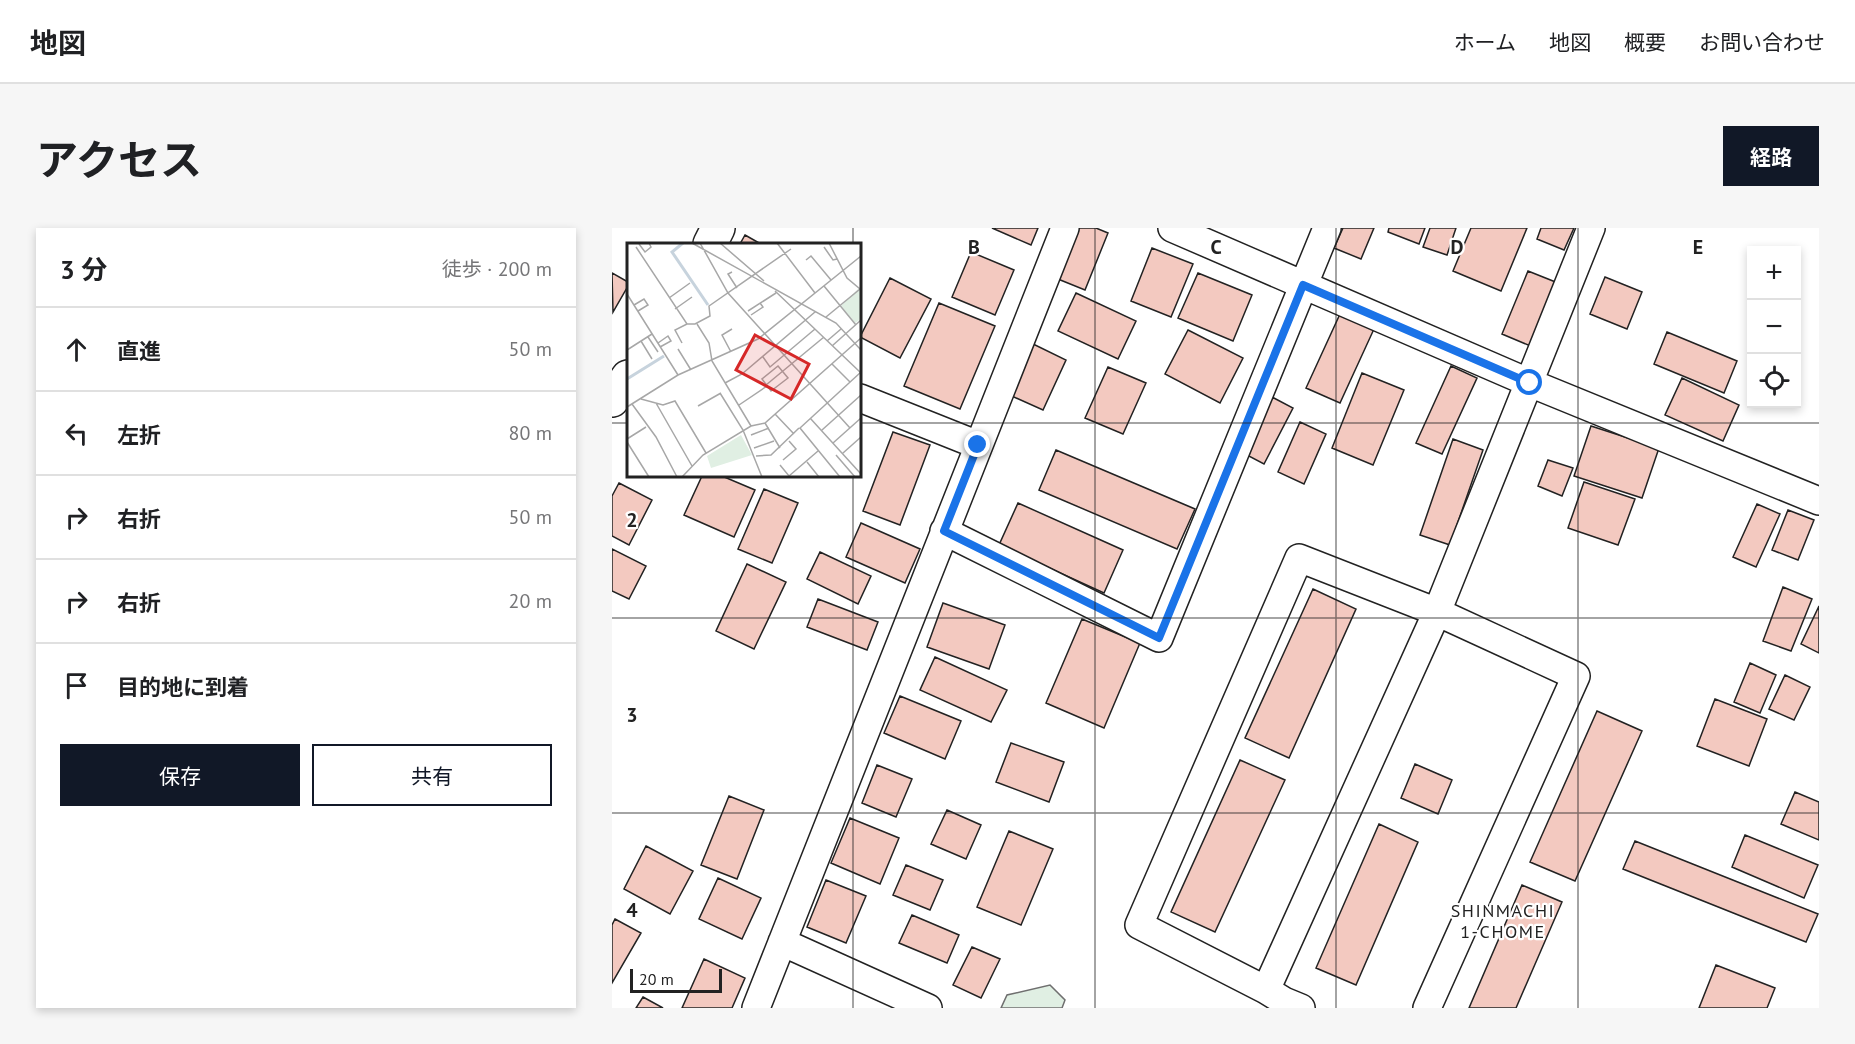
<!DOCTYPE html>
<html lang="ja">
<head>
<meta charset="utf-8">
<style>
	body { margin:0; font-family:"PT Sans","Noto Sans JP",sans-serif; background:#f6f6f6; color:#202124 }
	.controls { position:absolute; right:18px; top:18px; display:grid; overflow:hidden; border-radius:0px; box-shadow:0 3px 9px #0003 }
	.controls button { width:54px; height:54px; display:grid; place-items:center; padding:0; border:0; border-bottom:2px solid #e0e0e0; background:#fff; color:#202124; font:30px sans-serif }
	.scale { position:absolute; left:18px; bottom:15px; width:92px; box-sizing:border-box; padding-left:6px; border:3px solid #222; border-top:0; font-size:16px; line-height:21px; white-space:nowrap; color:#222; -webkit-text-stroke:4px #fff; paint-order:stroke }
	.stop { position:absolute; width:18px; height:18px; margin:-14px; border:4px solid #1a73e8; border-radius:50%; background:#fff }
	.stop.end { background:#1a73e8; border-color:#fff; box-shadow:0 2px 6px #0008 }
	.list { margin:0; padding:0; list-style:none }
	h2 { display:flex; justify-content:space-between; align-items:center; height:78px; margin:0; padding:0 24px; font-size:26px }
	h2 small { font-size:20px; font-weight:400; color:#757577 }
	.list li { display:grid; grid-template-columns:39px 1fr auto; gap:18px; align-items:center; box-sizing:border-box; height:84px; padding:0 24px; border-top:2px solid #e0e0e0 }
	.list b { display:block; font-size:22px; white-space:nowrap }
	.list em { font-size:20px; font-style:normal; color:#757577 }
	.actions { display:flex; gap:12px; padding:18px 24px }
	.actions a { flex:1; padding:14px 0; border:2px solid #111827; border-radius:0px; text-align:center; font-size:21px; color:#111827 }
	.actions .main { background:#111827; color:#fff }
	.icon { flex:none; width:33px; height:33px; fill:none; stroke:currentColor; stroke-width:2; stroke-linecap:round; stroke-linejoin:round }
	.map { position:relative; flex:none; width:1207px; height:780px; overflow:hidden; border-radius:0px }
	header { display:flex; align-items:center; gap:36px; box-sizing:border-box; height:84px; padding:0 30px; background:#fff; border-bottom:2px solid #e0e0e0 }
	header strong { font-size:28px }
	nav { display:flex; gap:33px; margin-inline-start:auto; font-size:21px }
	.intro { display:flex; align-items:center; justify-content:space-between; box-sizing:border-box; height:144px; padding:0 36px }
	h1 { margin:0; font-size:42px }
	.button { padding:15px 27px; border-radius:0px; background:#111827; color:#fff; font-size:21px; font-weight:700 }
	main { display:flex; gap:36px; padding:0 36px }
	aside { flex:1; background:#fff; border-radius:0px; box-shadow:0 3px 9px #0003 }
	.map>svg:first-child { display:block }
	.green { fill:#e0efe3; stroke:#6f6f6f; stroke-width:1.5 }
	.building { fill:#f3c9c0; stroke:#222; stroke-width:1.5 }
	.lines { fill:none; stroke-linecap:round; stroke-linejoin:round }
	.minor-casing { stroke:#222; stroke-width:30 }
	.tertiary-casing { stroke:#222; stroke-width:36 }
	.minor { stroke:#fff; stroke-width:27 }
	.tertiary { stroke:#fff; stroke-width:33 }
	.route { stroke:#1a73e8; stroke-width:8 }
	.grid { fill:none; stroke:#222; stroke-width:1.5; stroke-opacity:0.55 }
	.labels { text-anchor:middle; stroke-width:4.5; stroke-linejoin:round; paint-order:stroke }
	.neighbourhood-label { font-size:18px; letter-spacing:1.5px; fill:#222; stroke:#fff }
	.inset-river { fill:none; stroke:#c7d3dd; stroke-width:3 }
	.inset-road { fill:none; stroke:#a7a7a7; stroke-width:1.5 }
	.view { fill:#d62828; fill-opacity:0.15; stroke:#d62828; stroke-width:3 }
	.inset-edge { fill:none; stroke:#222; stroke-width:3 }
	.grid-label { font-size:20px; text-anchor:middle; font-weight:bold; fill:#222; stroke:#fff; stroke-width:4.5; stroke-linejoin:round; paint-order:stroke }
</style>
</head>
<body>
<header>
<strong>地図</strong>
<nav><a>ホーム</a><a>地図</a><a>概要</a><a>お問い合わせ</a></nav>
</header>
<div class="intro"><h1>アクセス</h1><a class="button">経路</a></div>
<main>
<aside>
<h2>3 分<small>徒歩 · 200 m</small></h2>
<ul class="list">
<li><svg class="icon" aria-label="ahead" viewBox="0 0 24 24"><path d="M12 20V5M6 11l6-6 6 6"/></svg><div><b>直進</b></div><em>50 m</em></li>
<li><svg class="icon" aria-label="left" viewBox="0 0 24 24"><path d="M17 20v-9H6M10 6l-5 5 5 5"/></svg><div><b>左折</b></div><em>80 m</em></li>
<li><svg class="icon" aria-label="right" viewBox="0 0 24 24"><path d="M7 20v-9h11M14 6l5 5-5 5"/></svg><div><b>右折</b></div><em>50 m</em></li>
<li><svg class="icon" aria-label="right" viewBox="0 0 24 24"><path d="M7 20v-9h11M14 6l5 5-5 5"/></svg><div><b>右折</b></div><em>20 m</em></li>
<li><svg class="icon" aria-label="arrive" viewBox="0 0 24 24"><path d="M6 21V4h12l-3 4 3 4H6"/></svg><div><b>目的地に到着</b></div></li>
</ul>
<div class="actions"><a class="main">保存</a><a>共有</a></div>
</aside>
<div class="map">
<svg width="1207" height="780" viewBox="0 0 1207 780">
	<rect width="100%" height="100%" fill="#fff"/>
	<path class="green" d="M438 757 453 772 450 780H389L395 767Z"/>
	<path class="building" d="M380 0H426L419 17Z
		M462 0H484L496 5 473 62 441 49Z
		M731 0H762L749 31 722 20Z
		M777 0H813L807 16 776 4Z
		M818 0H844L835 27 811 19Z
		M859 0H915L889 63 841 43Z
		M929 0H962L952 22 925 11Z
		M133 7 149 16H128Z
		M540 20 581 36 559 89 519 73Z
		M359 24 402 42 383 87 340 69Z
		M916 43 946 55 921 119 890 106Z
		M0 45 16 54V58L1 84Z
		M586 45 640 67 621 113 566 90Z
		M993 49 1030 64 1015 101 978 86Z
		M278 50 319 71 288 130 248 109Z
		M464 65 524 93 506 131 446 103Z
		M327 75 383 98 348 181 292 158Z
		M728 86 762 101 728 175 694 160Z
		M576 102 631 130 608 175 553 146Z
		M1055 104 1125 133 1112 165 1042 136Z
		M417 114 454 132 431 182 393 165Z
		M839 138 865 150 830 226 804 215Z
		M496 139 534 155 511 206 473 190Z
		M750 145 792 162 761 237 720 220Z
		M1070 150 1127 177 1111 213 1053 187Z
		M660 169 681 180 652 236 631 225Z
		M688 194 714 206 692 256 666 244Z
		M979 198 1047 220 1030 270 962 248Z
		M281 204 318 217 288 297 251 283Z
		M841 211 871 222 838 317 808 307Z
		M444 222 583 281 565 321 427 262Z
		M936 232 961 240 950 268 926 258Z
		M90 248H110L143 262 122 309 72 287Z
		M972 254 1023 271 1006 317 956 300Z
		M7 255 40 272 17 317 0 308V268Z
		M152 261 186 275 160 335 126 321Z
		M406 275 511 322 492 365 387 317Z
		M1145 276 1168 286 1144 339 1121 329Z
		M1176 282 1202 292 1186 332 1160 322Z
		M249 295 308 321 293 355 234 329Z
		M0 321 34 338 17 371 0 363Z
		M208 324 259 348 246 376 195 351Z
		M135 336 174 354 142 421 104 403Z
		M1171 359 1200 371 1179 423 1151 413Z
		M701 361 744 381 677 530 633 510Z
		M206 371 266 394 255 422 195 399Z
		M331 375 393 397 377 441 315 419Z
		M1207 378V425L1189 416Z
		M470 391 528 415 492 500 434 475Z
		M323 429 395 462 379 494 308 462Z
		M1138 435 1164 447 1148 485 1122 474Z
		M1173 447 1198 459 1182 492 1157 481Z
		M288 468 349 493 333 531 272 505Z
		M1103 471 1155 491 1137 538 1085 518Z
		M985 483 1030 503 963 653 918 634Z
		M399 515 452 534 437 574 384 554Z
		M628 532 673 552 603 704 559 684Z
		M803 536 840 552 826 586 789 570Z
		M265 537 300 551 284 589 250 575Z
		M1183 564 1207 574V612L1169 596Z
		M117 568 152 582 125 651 89 637Z
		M335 582 369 597 354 631 319 616Z
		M238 590 287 610 268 656 219 635Z
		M767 596 806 614 744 757 704 740Z
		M397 603 441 621 409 697 365 679Z
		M1133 607 1206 637 1192 670 1120 639Z
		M1023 613 1206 686 1194 714 1011 641Z
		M34 618 81 643 58 686 12 661Z
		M294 637 331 652 318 682 281 667Z
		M106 650 149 670 130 711 87 691Z
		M214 652 254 668 234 715 195 699Z
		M910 657 950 674 904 780H857Z
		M300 687 347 707 335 735 287 715Z
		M3 691 29 705 0 755V697Z
		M360 719 388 731 369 770 341 757Z
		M92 731 133 750 120 780H70Z
		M1104 737 1163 760 1155 780H1087Z
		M31 769 51 780H24Z"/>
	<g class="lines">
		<defs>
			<path id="minor" d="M560 0 918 155 1207 273
				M248 170 366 217
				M332 303 547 410 715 0
				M170 714 316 780
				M654 762 825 384 979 0
				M144 780 453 0
				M689 780 672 773 654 762 527 697 687 330 825 384 964 448 815 780"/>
			<path id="tertiary" d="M98 16 106 0
				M0 172 16 149"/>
		</defs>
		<use href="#minor" class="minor-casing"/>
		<use href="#tertiary" class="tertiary-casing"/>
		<use href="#minor" class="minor"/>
		<use href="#tertiary" class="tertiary"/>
	</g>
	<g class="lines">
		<path class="route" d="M366 217 332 303 547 410 691 57 918 155"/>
	</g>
	<path class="grid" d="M241 0V16M483 0V780M724 0V780M966 0V780M0 195H16M248 195H1207M241 248V780M0 390H1207M0 585H1207"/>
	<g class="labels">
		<g class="neighbourhood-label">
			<text x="891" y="689">SHINMACHI<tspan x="891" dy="21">1-CHOME</tspan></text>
		</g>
	</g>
	<g transform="translate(15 15)">
		<rect width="234" height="234" fill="#fff"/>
		<path d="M234 43V76L228 80 214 63ZM114 192 125 212 84 225 80 213Z" fill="#e0efe3"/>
		<path class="inset-river" d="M56 0 45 9 81 62M0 136 37 113"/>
		<path class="inset-road" d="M65 0 209 80 234 107M73 0 101 50 223 185M93 0 137 38M150 0 188 50M12 1 18 9 24 4 22 0M9 4 60 81H68L83 73 82 63 164 6M197 4 206 17 210 16M179 17 184 13 204 37M105 29 101 31 110 45M197 43 229 82M148 48 234 130M0 51 51 132M42 55 63 40M7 62 17 56 21 62 11 68M48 66 65 54M121 68 149 50M124 72 136 64 133 60M199 74 233 46 220 35 202 0M70 81 82 100 85 118 124 183M21 94 31 109M14 98 25 116M200 98 214 86M31 100 41 93 44 98 33 104M55 100 48 87 60 81M205 103 234 77M51 106 64 127M0 107 25 91M104 109 95 92 105 86M136 114 143 124 188 86M205 121 223 139M151 123 161 135 144 148 135 136ZM98 140 115 131 188 69M139 142 197 94M93 150 116 187 135 234M14 156 36 162 48 158 79 210M29 160 65 223M5 161 29 194 50 234M112 162 140 143M71 163 94 150M0 164 51 132 131 96 234 13M148 171 167 191M183 175 234 231M138 180 153 205M195 187 234 152M124 192 142 185M0 196 19 184M0 199 22 234M206 200 234 175M127 205 147 198M216 210 234 194M209 212 228 234M129 213 144 212 172 185M156 217 169 206 162 198M180 219 192 234M153 222 162 233 191 208M55 234 76 212 124 183 138 180 234 95M213 234 173 185 234 129"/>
		<path class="view" d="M128 92 182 121 164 156 109 127Z"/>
		<rect width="234" height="234" class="inset-edge"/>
	</g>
	<g class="grid-label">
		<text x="362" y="26">B</text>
		<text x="604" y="26">C</text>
		<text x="845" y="26">D</text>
		<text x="1086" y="26">E</text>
		<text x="20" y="299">2</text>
		<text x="20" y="494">3</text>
		<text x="20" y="689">4</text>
	</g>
</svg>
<div class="controls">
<button>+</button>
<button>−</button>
<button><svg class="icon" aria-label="locate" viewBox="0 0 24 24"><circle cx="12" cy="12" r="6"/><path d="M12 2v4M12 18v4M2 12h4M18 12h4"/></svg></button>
</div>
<div class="scale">20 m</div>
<div class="stop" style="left:918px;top:155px"></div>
<div class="stop end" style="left:366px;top:217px"></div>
</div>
</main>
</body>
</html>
